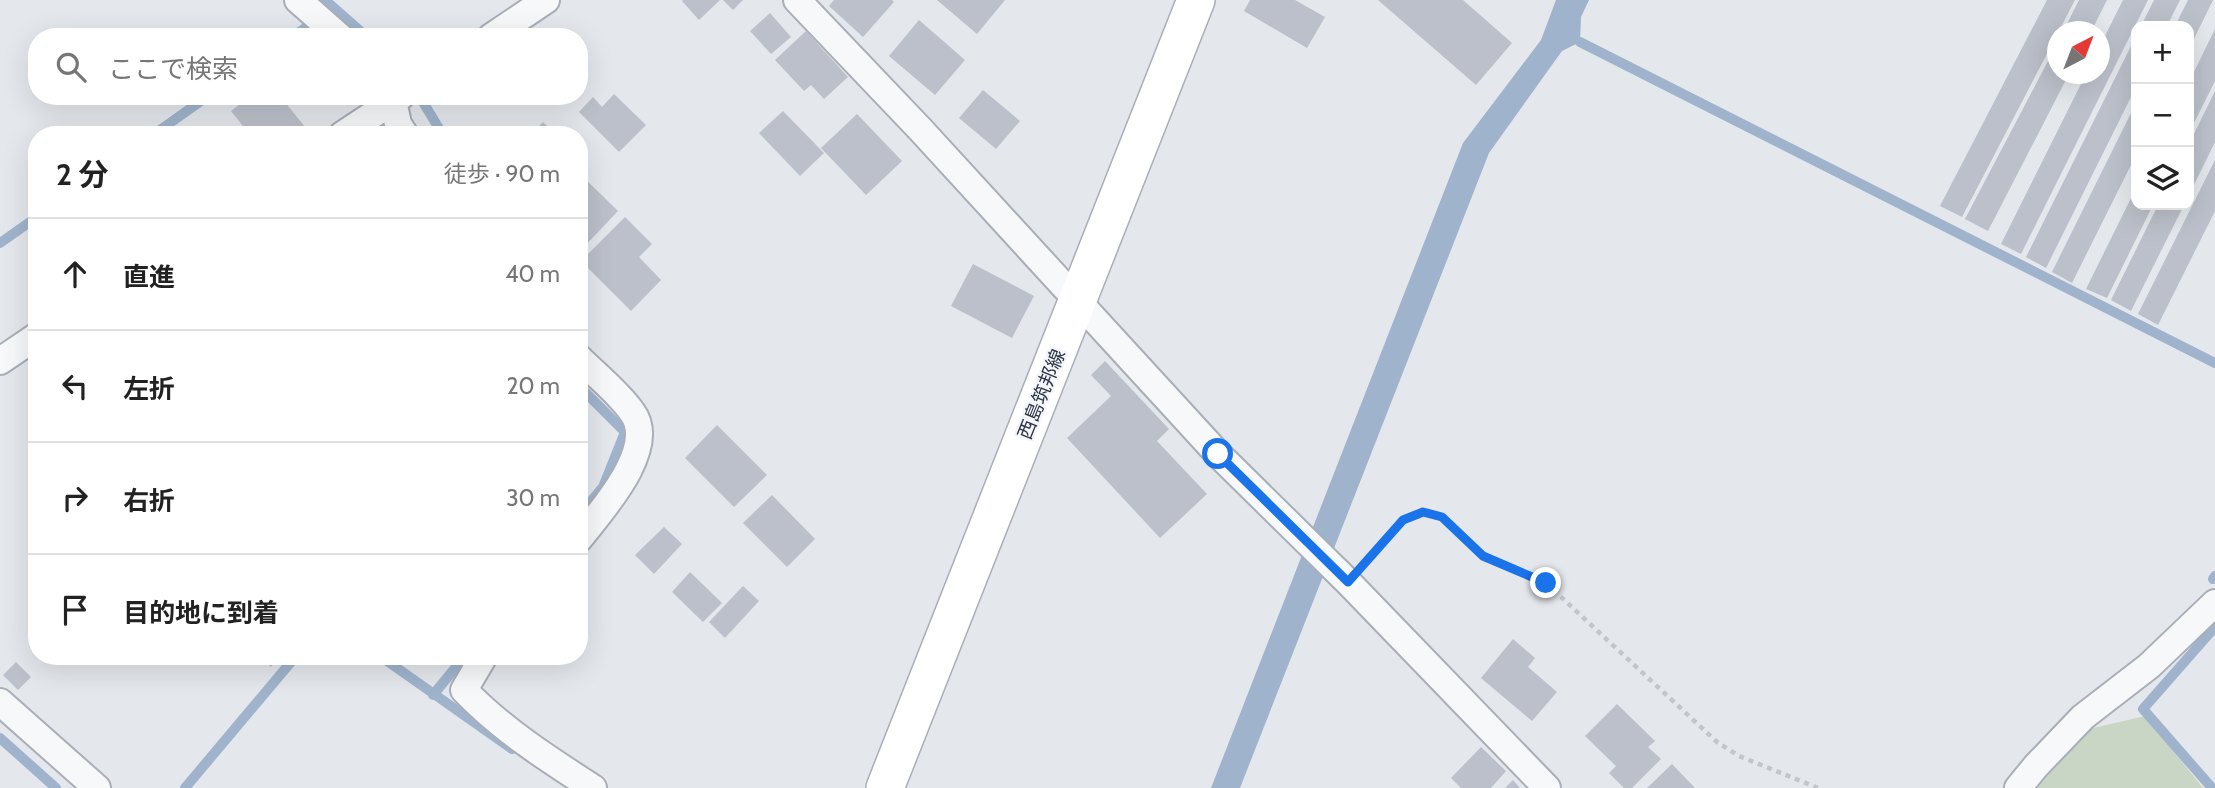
<!DOCTYPE html>
<html lang="ja">
<head>
<meta charset="utf-8">
<style>
	body { margin:0; font-family:Cabin,"Noto Sans JP",sans-serif; background:#f6f6f6; color:#222 }
	.controls { position:absolute; right:21px; top:21px; display:grid; overflow:hidden; border-radius:14px; box-shadow:0 7px 28px #0002 }
	.controls button { width:63px; height:63px; display:grid; place-items:center; padding:0; border:0; border-bottom:2px solid #e0e0e0; background:#fff; color:#222; font:35px sans-serif }
	.compass { position:absolute; left:2047px; top:21px; width:63px; height:63px; border-radius:50%; background:#fff; box-shadow:0 7px 28px #0002; rotate:42deg }
	.stop { position:absolute; width:21px; height:21px; margin:-16px; border:5px solid #1a73e8; border-radius:50%; background:#fff }
	.stop.end { background:#1a73e8; border-color:#fff; box-shadow:0 2px 7px #0008 }
	.list { margin:0; padding:0; list-style:none }
	h2 { display:flex; justify-content:space-between; align-items:center; height:91px; margin:0; padding:0 28px; font-size:30px }
	h2 small { font-size:23px; font-weight:400; color:#767676 }
	.list li { display:grid; grid-template-columns:46px 1fr auto; gap:21px; align-items:center; box-sizing:border-box; height:112px; padding:0 28px; border-top:2px solid #e0e0e0 }
	.list b { display:block; font-size:26px; white-space:nowrap }
	.list em { font-size:23px; font-style:normal; color:#767676 }
	.icon { flex:none; width:38px; height:38px; fill:none; stroke:currentColor; stroke-width:2; stroke-linecap:round; stroke-linejoin:round }
	.map { position:relative; flex:none; width:2215px; height:788px; overflow:hidden }
	.search { position:absolute; background:#fff; box-shadow:0 7px 28px #0002; left:28px; top:28px; width:560px; height:77px; display:flex; align-items:center; gap:18px; box-sizing:border-box; padding:0 24px; border-radius:28px; color:#767676; font-size:26px }
	.panel { position:absolute; background:#fff; box-shadow:0 7px 28px #0002; left:28px; top:126px; width:560px; height:539px; border-radius:28px }
	.map>svg:first-child { display:block }
	.green { fill:#c9d6c5 }
	.water { fill:#9fb4cc }
	.lines { fill:none; stroke-linecap:round; stroke-linejoin:round }
	.stream { stroke:#9fb4cc; stroke-width:10 }
	.building { fill:#bbc0ca }
	.street-casing { stroke:#a9aeb7; stroke-width:30 }
	.secondary-casing { stroke:#a9aeb7; stroke-width:40 }
	.path { stroke:#c2c5cb; stroke-width:4.5; stroke-dasharray:5 5; stroke-linecap:butt }
	.street { stroke:#f7f8fa; stroke-width:26 }
	.secondary { stroke:#fff; stroke-width:37 }
	.route { stroke:#1a73e8; stroke-width:9 }
	.labels { text-anchor:middle; stroke-width:5; stroke-linejoin:round; paint-order:stroke }
	.street-label { font-size:19px; fill:#2b3445; stroke:#f4f6f9 }
</style>
</head>
<body>
<div class="map">
<svg width="2215" height="788" viewBox="0 0 2215 788">
	<rect width="100%" height="100%" fill="#e4e7ec"/>
	<path class="green" d="M2145 716 2203 788H2037L2089 729Z"/>
	<path class="water" d="M1556 0H1589L1581 17 1580 42 1562 51 1489 153 1240 788H1211L1463 143 1541 40Z"/>
	<g class="lines">
		<path class="stream" d="M325 0 367 37
			M292 37 308 26
			M1580 42 2215 363
			M423 102 443 135
			M153 135 208 96
			M0 243 37 217
			M579 386 625 432 603 487 579 516
			M2213 579 2215 576
			M380 656 512 749
			M433 695 465 656
			M0 738 56 788
			M185 788 296 656
			M2212 788 2143 709 2215 627"/>
	</g>
	<path class="building" d="M683 0H720L699 20 682 1Z
		M723 0H743L733 10Z
		M834 0H892L894 2 863 37 829 6Z
		M937 0H1005L977 34Z
		M1250 0H1295L1325 17 1307 48 1244 11Z
		M1378 0H1463L1512 43 1476 85Z
		M2047 0H2075L1962 217 1940 206Z
		M2079 0H2107L2091 32H2063Z
		M2123 0H2148L2021 254 2001 244 2086 74H2100V46Z
		M2154 0H2180L2167 26H2141Z
		M2188 0H2213L2189 49V26H2175Z
		M770 13 791 37 771 54 750 31Z
		M919 20 965 60 935 95 889 56Z
		M2215 29V81L2189 133V82Z
		M806 31 848 77 824 99 811 85 804 91 775 60Z
		M2136 36V87L2046 268 2026 257Z
		M2058 42V74H2069L1988 231 1965 219Z
		M983 90 1020 121 996 149 959 118Z
		M2215 91V142L2189 195V144Z
		M614 94 646 125 619 152 579 112 593 97 602 107Z
		M250 96H280L310 133 250 135 231 111Z
		M2136 103V155L2072 283 2052 272Z
		M783 111 824 153 800 176 759 133Z
		M857 114 902 161 866 195 821 148Z
		M543 122 556 135H530Z
		M2215 160V211L2158 325 2138 314Z
		M579 173 618 211 582 249 579 246Z
		M2136 188V205H2153L2107 298 2086 289Z
		M2158 205H2184L2131 311 2111 300Z
		M625 217 652 244 639 257 661 280 631 311 581 261Z
		M37 251V268L29 256Z
		M973 264 1034 296 1012 338 951 306Z
		M1105 361 1169 429 1157 441 1207 494 1160 538 1067 438 1111 396 1091 375Z
		M717 425 767 475 734 507 685 458Z
		M772 495 815 539 787 567 743 523Z
		M664 527 682 544 654 574 635 555Z
		M690 572 722 603 703 622 672 592Z
		M743 586 759 601 725 638 709 622Z
		M1513 639 1535 658 1528 667 1557 692 1532 721 1481 678Z
		M259 656H280L271 667Z
		M16 662 31 677 18 690 3 675Z
		M1617 704 1655 741 1648 747 1661 759 1632 788H1624L1609 773 1616 766 1585 736Z
		M1481 747 1506 771 1491 788H1461L1451 778Z
		M1672 764 1695 788H1647Z
		M1513 780 1520 788H1505Z"/>
	<g class="lines">
		<defs>
			<path id="street" d="M298 0 340 37
				M797 0 920 129 1218 454 1348 582 1547 788
				M491 37 546 0
				M392 96 398 124 405 135
				M342 135 401 96
				M579 358C596 375 618 392 632 412 659 448 601 511 579 539
				M0 361 37 336
				M484 656 464 690C501 729 548 759 593 788
				M0 702 97 788
				M2018 788 2036 766 2083 717 2149 666 2215 603"/>
			<path id="secondary" d="M885 788 1196 0"/>
		</defs>
		<use href="#street" class="street-casing"/>
		<use href="#secondary" class="secondary-casing"/>
		<path class="path" d="M1367 560 1403 520 1423 512 1442 517 1483 556 1546 583 1717 742 1739 756 1818 788"/>
		<use href="#street" class="street"/>
		<use href="#secondary" class="secondary"/>
	</g>
	<g class="lines">
		<path class="route" d="M1218 454 1348 582 1403 520 1423 512 1442 517 1483 556 1546 583"/>
	</g>
	<g class="labels">
		<g class="street-label">
			<text transform="translate(1041 394) rotate(-68)" y="7">西島筑邦線</text>
		</g>
	</g>
</svg>
<div class="controls">
<button>+</button>
<button>−</button>
<button><svg class="icon" aria-label="layers" viewBox="0 0 24 24"><path d="M12 4l9 5-9 5-9-5zM3 14l9 5 9-5"/></svg></button>
</div>
<svg class="compass" viewBox="-18 -18 36 36"><path d="M0-13l5 13h-10z" fill="#e53935"/><path d="M0 13l5-13h-10z" fill="#767676"/></svg>
<div class="stop" style="left:1218px;top:454px"></div>
<div class="stop end" style="left:1546px;top:583px"></div>
<div class="search"><svg class="icon" aria-label="search" viewBox="0 0 24 24"><circle cx="10" cy="10" r="6"/><path d="M15 15l6 6"/></svg>ここで検索</div>
<section class="panel">
<h2>2 分<small>徒歩 · 90 m</small></h2>
<ul class="list">
<li><svg class="icon" aria-label="ahead" viewBox="0 0 24 24"><path d="M12 20V5M6 11l6-6 6 6"/></svg><div><b>直進</b></div><em>40 m</em></li>
<li><svg class="icon" aria-label="left" viewBox="0 0 24 24"><path d="M17 20v-9H6M10 6l-5 5 5 5"/></svg><div><b>左折</b></div><em>20 m</em></li>
<li><svg class="icon" aria-label="right" viewBox="0 0 24 24"><path d="M7 20v-9h11M14 6l5 5-5 5"/></svg><div><b>右折</b></div><em>30 m</em></li>
<li><svg class="icon" aria-label="arrive" viewBox="0 0 24 24"><path d="M6 21V4h12l-3 4 3 4H6"/></svg><div><b>目的地に到着</b></div></li>
</ul>
</section>
</div>
</body>
</html>
